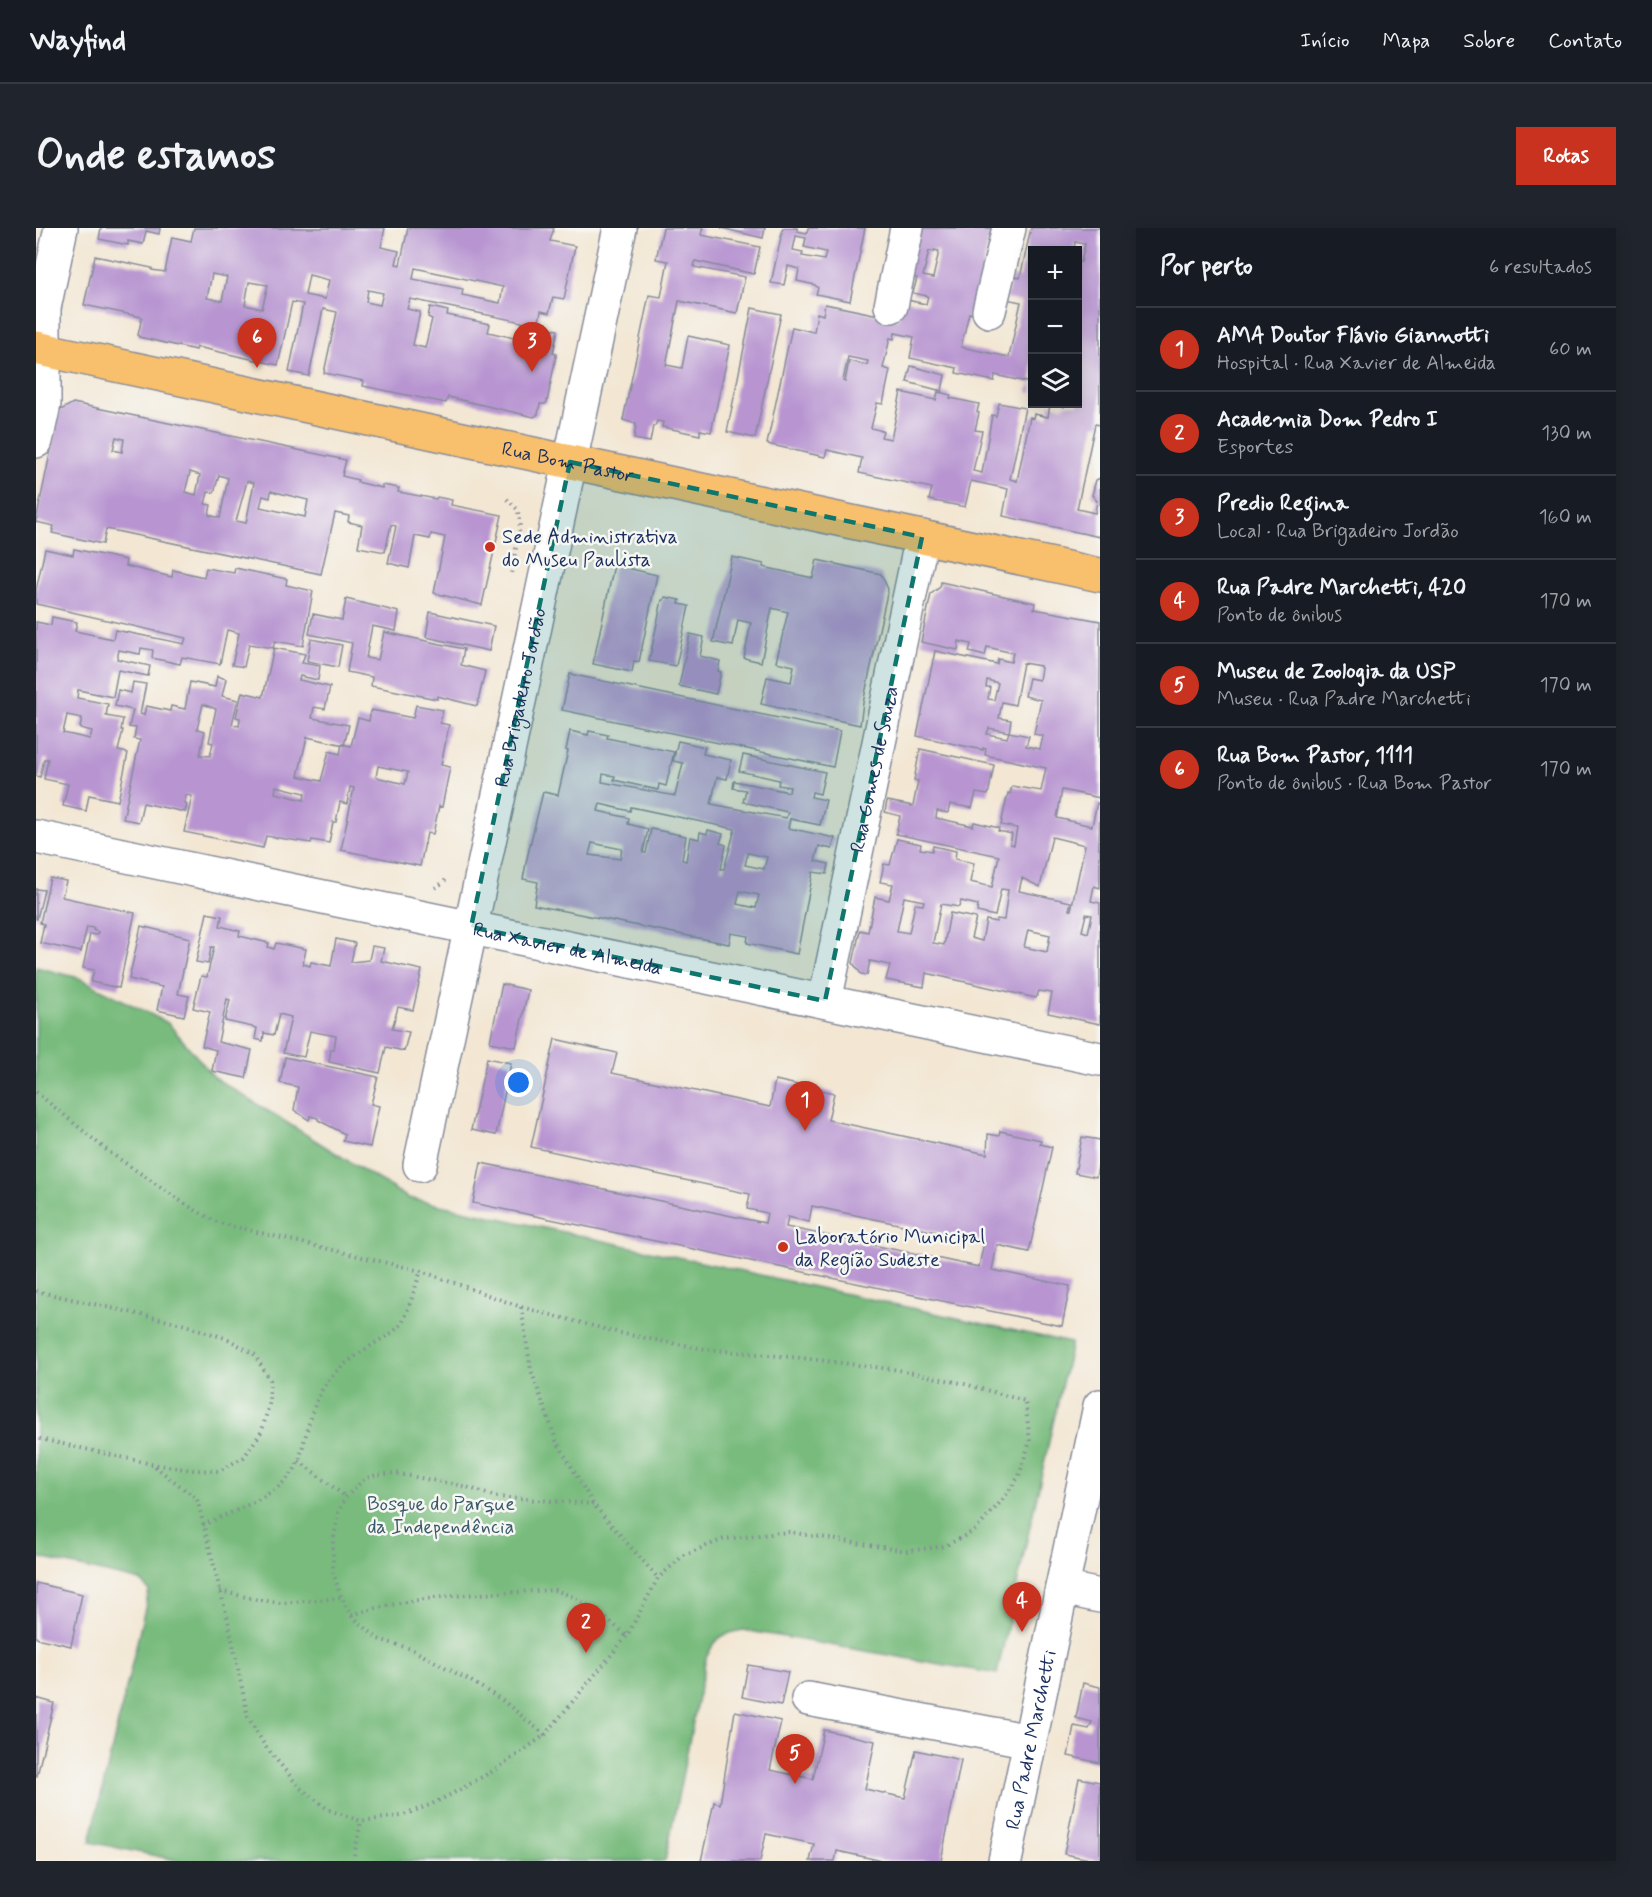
<!DOCTYPE html>
<html lang="pt">
<head>
<meta charset="utf-8">
<style>
	body { margin:0; font-family:Mynerve,sans-serif; background:#20242c; color:#f1f3f6 }
	.controls { position:absolute; right:18px; top:18px; display:grid; overflow:hidden; border-radius:0px; box-shadow:0 3px 15px #0003 }
	.controls button { width:54px; height:54px; display:grid; place-items:center; padding:0; border:0; border-bottom:2px solid #363941; background:#171b24; color:#f1f3f6; font:30px sans-serif }
	.you { position:absolute; left:483px; top:855px; width:21px; height:21px; margin:-15px; border:4px solid #fff; border-radius:50%; background:#1a73e8; box-shadow:0 0 0 9px #1a73e833 }
	.badge { display:grid; place-items:center; width:39px; height:39px; border-radius:50%; background:#c8321e; color:#fff; font-size:20px; font-weight:700 }
	.pin { position:absolute; translate:-50% -50px; filter:drop-shadow(0 2px 3px #0008) }
	.pin::after { content:''; position:absolute; top:32px; width:21px; height:18px; background:inherit; clip-path:polygon(0 0,100% 0,50% 100%) }
	.list { margin:0; padding:0; list-style:none }
	h2 { display:flex; justify-content:space-between; align-items:center; height:78px; margin:0; padding:0 24px; font-size:26px }
	h2 small { font-size:20px; font-weight:400; color:#9ea1a6 }
	.list li { display:grid; grid-template-columns:39px 1fr auto; gap:18px; align-items:center; box-sizing:border-box; height:84px; padding:0 24px; border-top:2px solid #363941 }
	.list b { display:block; font-size:22px; white-space:nowrap }
	.list p { margin:0; font-size:20px; white-space:nowrap; color:#9ea1a6 }
	.list em { font-size:20px; font-style:normal; color:#9ea1a6 }
	.icon { flex:none; width:33px; height:33px; fill:none; stroke:currentColor; stroke-width:2; stroke-linecap:round; stroke-linejoin:round }
	.map { position:relative; flex:none; width:1064px; height:1633px; overflow:hidden; border-radius:0px }
	header { display:flex; align-items:center; gap:36px; box-sizing:border-box; height:84px; padding:0 30px; background:#171b24; border-bottom:2px solid #363941 }
	header strong { font-size:28px }
	nav { display:flex; gap:33px; margin-inline-start:auto; font-size:21px }
	.intro { display:flex; align-items:center; justify-content:space-between; box-sizing:border-box; height:144px; padding:0 36px }
	h1 { margin:0; font-size:42px }
	.button { padding:15px 27px; border-radius:0px; background:#c8321e; color:#fff; font-size:21px; font-weight:700 }
	main { display:flex; gap:36px; padding:0 36px }
	aside { flex:1; background:#171b24; border-radius:0px; box-shadow:0 3px 15px #0003 }
	.map>svg:first-child { display:block }
	.forest { fill:#78bb7d; stroke:#4a756e; stroke-width:1.5 }
	.building { fill:#b895d1; fill-rule:evenodd }
	.lines { fill:none; stroke-linecap:round; stroke-linejoin:round }
	.minor-casing { stroke:#878b99; stroke-width:36 }
	.major-casing { stroke:#878b99; stroke-width:36 }
	.path { stroke:#878b99; stroke-width:4; stroke-dasharray:1.5 4.5; stroke-linecap:butt }
	.minor { stroke:#fff; stroke-width:33 }
	.major { stroke:#f8bf6c; stroke-width:33 }
	.marked { fill:#0f766e; fill-opacity:0.2; stroke:#0f766e; stroke-width:4.5; stroke-dasharray:12 8; stroke-linejoin:round }
	.poi-dot { fill:#c8321e; stroke:#f6f6f2; stroke-width:2 }
	.labels { text-anchor:middle; stroke-width:5; stroke-linejoin:round; paint-order:stroke }
	.street-label { font-size:20px; fill:#1b2f5e; stroke:#f6f6f2 }
	.poi-label { font-size:20px; fill:#1b2f5e; stroke:#f6f6f2; text-anchor:start }
	.park-label { font-size:20px; fill:#3a5a6b; stroke:#f6f6f2 }
</style>
</head>
<body>
<header>
<strong>Wayfind</strong>
<nav><a>Início</a><a>Mapa</a><a>Sobre</a><a>Contato</a></nav>
</header>
<div class="intro"><h1>Onde estamos</h1><a class="button">Rotas</a></div>
<main>
<div class="map">
<svg width="1064" height="1633" viewBox="0 0 1064 1633">
	<rect width="100%" height="100%" fill="#f6f6f2"/>
	<filter id="ink" filterUnits="userSpaceOnUse"><feTurbulence type="fractalNoise" baseFrequency=".0167" numOctaves="2"/><feDisplacementMap in="SourceGraphic" scale="12" xChannelSelector="R" yChannelSelector="G"/><feConvolveMatrix kernelMatrix="1 2 1 2 8 2 1 2 1" color-interpolation-filters="sRGB"/></filter>
	<filter id="wash" filterUnits="userSpaceOnUse"><feTurbulence type="fractalNoise" baseFrequency=".008" numOctaves="4" result="noise"/><feDisplacementMap in="SourceGraphic" scale="24" xChannelSelector="R" yChannelSelector="G"/><feGaussianBlur stdDeviation="1.35" result="paint"/><feColorMatrix in="noise" values="0 0 0 0 0 0 0 0 0 0 0 0 0 0 0 0 0 1.4 0 .05"/><feComposite in="paint" operator="in"/></filter>
	<g filter="url(#wash)">
		<rect width="100%" height="100%" fill="#f3e7d4"/>
		<path class="forest" d="M0 739 43 750 132 795 179 850 372 970 1035 1115 961 1446 707 1402C685 1406 680 1409 670 1430L629 1633H144L54 1614 113 1363 105 1353 0 1329Z"/>
		<g id="blocks">
			<path class="building" d="M65 0H124L123 6 110 3 107 16 92 13V17L63 11Z
				M158 0H349L345 19 363 23 360 36 364 37 372 0H518L514 13 539 18 528 71 517 69 513 85 505 83 502 98 522 102 517 125 520 126V128L511 174 509 176H504L502 186 498 189 412 169 410 175 327 158 328 153 288 145 301 84 287 81 273 148 253 144 267 76 256 74 242 137 161 119 160 122 103 109 102 107 106 89 48 77 59 28 116 40V42L129 44 136 9 155 13ZM379 40 467 59 464 75 426 67 427 61 377 51ZM176 46 191 49 186 73 171 70ZM273 47 293 52 289 71 269 67ZM213 54 232 57 226 81 209 77ZM332 62 347 65 344 77 330 74ZM374 71 486 94 483 111 452 104 454 96 411 87 412 83 394 79 392 89 396 91 389 120 377 117 384 84 371 81Z
				M627 0H667L665 7 724 19 718 46 659 33 658 39 709 49 701 85 643 73 630 137 646 140 652 108 694 117 675 204 664 202V207L626 199 627 194 621 193 619 198H617L614 214 598 211 600 196 587 192 613 67 625 69 632 33 620 31Z
				M685 0H729L727 10Z
				M747 0H761V3L771 5 772 0H829L814 73 780 66 782 60 779 57 761 53 763 41 752 38 748 57 735 55ZM760 8 770 10 768 19 790 24 788 32 766 28 767 24 757 22Z
				M882 0H955L941 66V87L933 85 925 119 973 129 985 74 970 71 976 48 984 50 995 0H1064V197L1059 196 1041 281 1059 285 1061 273 1056 267 1060 252 1064 250V309L967 288 972 261 935 253 929 279 893 272 896 260 823 245 826 230 791 222 789 229 731 216 756 99 778 104 781 85 787 87 789 76 862 91 866 71 890 76 892 68 877 65 881 50 871 48ZM1039 14 1049 16 1045 34H1042V176H1029L1028 179 1014 176 1012 189 998 186 997 190 994 189 981 253 974 251 989 180 963 175 960 188 956 187 946 245 937 243 946 203 939 202 943 185 941 184 943 176 914 170 915 167 902 164 900 172 865 164 855 211 845 209 847 203 835 200 841 175 847 176 854 142 847 140 854 110 858 111 859 105 878 109 874 130 921 140 920 145 958 153 959 147 995 155 992 164 996 165V22H1038ZM898 22 903 23 897 50 887 48 893 23 898 24ZM812 129 832 133 831 137 813 133 809 154 807 153Z
				M716 80 745 86 719 210 691 204Z
				M875 138 909 147 906 163 871 154Z
				M37 175 310 232 306 248 322 252 321 254 346 260V257L363 260 362 264 400 271 401 269 416 272 415 277 466 287 446 377 398 365 409 309 395 306 394 311 379 308 373 340 352 335 360 298 355 297 349 324 322 319 326 297 312 294 313 288 299 285 285 346 70 301 67 316 16 305 18 298 0 294V293L23 183ZM80 209 88 211 86 224 77 222ZM154 244 164 247 160 267 149 264ZM183 247 192 250 184 290 173 287 175 277 169 276 172 264 178 265ZM211 253 218 255 210 295 200 293ZM235 263 272 272 269 289 224 279 227 268 234 270Z
				M9 321 37 327 38 321 90 332 89 338 136 349 137 342 168 349 170 340 198 345 199 340 251 351 250 357 277 363 267 418 239 413 237 420 213 416 208 439 196 437 203 405 191 402 184 436 146 429 144 436 116 430 117 422 105 420 104 426 83 422 81 431 114 438 112 448 82 442 77 469 42 462 41 470 72 476 70 488 87 491 85 502H87L82 523 92 525 82 573 53 567 50 583 27 578 32 556 8 551 12 531H8L4 549 0 548V394L15 397 16 389 41 394 39 403 77 411 79 402 148 416 150 410 0 376V362ZM31 487 46 490 44 500 56 503 54 511 27 505Z
				M696 329 728 336 727 339 777 350 781 332 845 346 852 361 827 475 824 497 725 476 731 449 755 454 758 438 740 434 752 384 736 380 725 434 708 430 715 395 702 392 697 418 677 414Z
				M578 337 621 347 603 434 598 433 596 444 557 436Z
				M905 354 999 375 998 381 1064 393V570L1026 562 1021 590 1056 598 1061 575 1064 576 1063 620H1064V660L1058 658 1055 673 1064 675V796L1012 785 1016 765 1003 763 1000 770 890 745 888 759 850 752 854 737 834 733 831 747 825 746 817 735 824 702 832 704 839 669 853 672 857 656 844 654 848 636 854 637 861 611 885 616 884 621 896 623 897 618 920 623 919 631 938 635 934 654 956 659 963 628 860 606 864 588 849 584 851 573 877 578 882 553 878 552 884 521 958 537 952 567 940 565 936 580 914 576 912 585 901 583 900 590 937 598 938 594 963 600 962 603 976 606 974 616 978 617 981 600 965 597 972 565 974 566 976 558 1005 563 1010 540 949 527 950 521 947 520V522L881 508 899 423 961 436 962 431 975 434 977 425 951 419 949 428 933 424 935 416 926 414 923 413 922 422 885 414 895 366 904 359ZM987 435 1004 438V439L1005 440 1003 452 993 450 989 468 1005 472 998 506 1007 508 1004 521 990 518 993 508 973 504 971 510 951 506 953 500 973 504 975 492 963 490 966 474 979 477ZM951 452 962 455 958 472 952 471 954 459H950ZM1016 609 1049 617 1035 682H1033L1035 674 983 663 986 650 1004 659ZM965 661 972 662 968 692 961 691 960 694 950 692 946 713 935 710 940 690 914 685 908 717 897 715 905 676 923 679 925 673 942 677 941 684 959 688ZM868 669 888 673 887 677 879 676 873 705 861 703ZM1050 686 1056 687 1052 705 1046 703ZM992 702 1014 707 1011 724 988 719Z
				M629 369 644 372 643 376 653 378 640 438 613 433 626 372H628Z
				M310 371 363 384 360 403 336 398 330 430 342 432 348 404 428 421 425 437 449 443 441 478 401 468V471L335 458 336 449 311 444 316 415 273 406 277 386 306 392Z
				M394 384 458 398 453 423 390 409Z
				M654 406 668 409 664 428 684 433 682 443 685 444 680 466 643 458Z
				M275 411 306 417 302 439 271 433Z
				M238 420 269 426 266 435 284 438 282 452 264 448 263 452 294 459 289 481 278 479 276 490 313 497 308 517 271 509 262 548 285 553 293 523 304 526 306 516 315 518 322 490 333 493 335 482 377 490 380 477 407 482 404 495 413 497 405 537 414 539 406 579 403 578 397 606 391 605 384 638 305 622 318 560 314 559 311 576 304 574 300 594H297L293 615 276 612 275 615 230 608 227 620 148 604 156 568 150 567 148 576 151 577 149 584 107 575 103 594 87 591 104 512 98 511 100 500 93 499 97 482 79 478 82 462 95 465 97 454 110 456 104 486 108 487 110 478 134 483 135 478 149 481 154 454 179 459 181 448 190 451 186 468 202 472 196 496 203 498 204 490 200 489 206 464 227 469ZM167 476 180 481 173 514 177 515 174 528 164 527 169 503 161 501ZM342 538 372 544 369 556 340 549ZM240 558 269 565 268 572 239 565Z
				M534 446 804 503 797 539 526 482Z
				M534 503 552 507 553 503 572 507 571 510 638 524 630 558 623 556 622 562 578 552 579 548 567 546 566 554 639 568 647 535 637 533 642 513 669 519 667 526 695 532 691 551 681 549 675 576 750 590 752 584 707 574 710 562 697 560 698 553 753 564 754 559 742 557 743 552 703 543 707 527 789 544 784 566 776 564 775 569 790 572 784 597 754 591 752 600 799 610 796 621 783 618 779 633 793 636 791 646 777 644 761 726 711 715 712 708 695 705 693 716 498 677 502 654 487 651 491 630 507 564 522 567 532 523 530 522ZM564 576 594 583 595 579 699 601 688 641H685L690 617 684 615 687 606 672 602 671 606 664 604 663 611 654 609 650 633 646 632 650 608 615 601 610 625H607L612 601 592 596 593 590 562 583ZM556 615 586 621 584 631 553 627ZM712 625 731 629 728 641 709 637ZM704 663 723 667 720 680 701 676Z
				M14 650 30 653 26 669 99 685 83 760 55 754 58 742 47 740 54 706 61 707 62 704 57 702 58 700 51 699 45 724 4 715 8 696 4 695Z
				M0 661 8 662 1 691H0Z
				M171 685 186 688 184 698 204 703 203 708 233 715 232 719 238 721 240 715 270 721 267 736 274 738 275 734 295 738 300 711 319 715 315 734 333 732 336 718 348 720 345 733 386 742 377 782 362 779 356 801 373 804 368 823 350 819 344 845 293 834 295 821H298L300 808 274 803 268 829 247 825 255 789 243 786 238 807 228 805 227 813 219 811 221 800 189 793 194 772 191 771 182 814 216 822 210 850 176 843 180 822 166 818 174 784 157 780 165 748 171 749 178 719H175L172 736 160 734Z
				M105 698 154 710 142 766 153 768 148 788 121 782 126 759 93 751Z
				M466 756 492 762 480 819 454 814Z
				M519 811 581 825 576 845 734 879 739 852 798 865 792 892 951 926 952 906 963 908 964 903 1005 912 1004 916 1016 919 993 1024 961 1017 956 1042 1034 1058 1026 1098 437 975 445 935 729 995 731 985 711 981 714 966 495 919ZM776 978 948 1014 943 1039 750 999 752 989 773 994Z
				M249 829 342 849 335 876 343 878 334 919 307 913 309 906 282 892V890L274 888 273 892 258 882 262 859 244 855Z
				M451 830 475 835 460 907 435 902Z
				M1046 909 1064 912V930L1060 949 1039 945Z
				M0 1355 46 1366 35 1418 0 1410Z
				M712 1437 752 1444 745 1477 706 1469Z
				M1047 1455 1064 1459V1535L1032 1528 1038 1498 1053 1501 1056 1494 1040 1490Z
				M0 1470 18 1475 1 1548H0Z
				M699 1483 745 1493 734 1542 777 1551 788 1502 839 1513 829 1561 869 1570 880 1522 925 1532 905 1633H847L801 1623 799 1633H774L778 1616 730 1606 724 1633H665L678 1574 684 1576Z
				M1043 1550 1064 1554V1633L1028 1626Z"/>
		</g>
	</g>
	<g filter="url(#ink)">
		<use href="#blocks" fill-opacity="0" stroke="#878b99" stroke-width="1.5"/>
		<g class="lines">
			<defs>
				<g id="minor">
					<path d="M855 78 871 0"/>
					<path d="M953 83 973 0"/>
					<path d="M0 213 8 176V80L25 0"/>
					<path id="s1" d="M0 609 1064 831"/>
					<path id="s2" d="M789 773 886 309"/>
					<path id="s3" d="M384 937 584 0"/>
					<path d="M1026 1360 1064 1368"/>
					<path d="M772 1471 994 1513"/>
					<path id="s4" d="M969 1633 1064 1178"/>
				</g>
				<g id="major">
					<path id="s5" d="M0 120 1064 347"/>
				</g>
			</defs>
			<use href="#minor" class="minor-casing"/>
			<use href="#major" class="major-casing"/>
			<path class="path" d="M471 271 482 282 484 299 475 346
				M399 660 408 654 411 649
				M0 864 73 924 152 978 183 995 385 1043 485 1079 588 1106 669 1121 765 1130 863 1142 925 1155 989 1173 994 1213 983 1248 968 1270 940 1302 909 1318 870 1323 753 1304 688 1311 648 1327 622 1350 591 1408 509 1507 462 1540 425 1561 396 1576 365 1588 325 1593 293 1582 264 1560 229 1518 212 1489 193 1397 161 1271 116 1236
				M0 1063 146 1096 192 1111 218 1126 234 1152 233 1176 226 1203 208 1229 183 1243 156 1242 116 1236 0 1210
				M485 1079 495 1142 520 1212 557 1276 622 1350
				M263 1233 310 1269
				M167 1297C197 1283 252 1265 263 1232 271 1206 275 1177 291 1154 302 1139 321 1127 336 1117 346 1110 359 1105 366 1095 372 1084 380 1056 385 1043
				M184 1363 223 1372 245 1375 305 1370
				M316 1387C381 1366 450 1366 518 1362 550 1372 566 1387 591 1408
				M509 1507 466 1472 433 1452 375 1421 342 1411 316 1388 305 1369 297 1344V1315L302 1285 310 1269 328 1251 340 1247 359 1245 431 1259 460 1269 557 1276
				M317 1633 325 1593"/>
			<use href="#minor" class="minor"/>
			<use href="#major" class="major"/>
		</g>
	</g>
	<path class="marked" d="M534 234 886 309 789 773 435 699Z"/>
	<g class="poi-dot">
		<circle cx="454" cy="319" r="6"/>
		<circle cx="747" cy="1019" r="6"/>
	</g>
	<g class="labels">
		<g class="street-label">
			<text dy="7" stroke="none"><textPath href="#s5" startOffset="544">Rua Bom Pastor</textPath></text>
			<text dy="7" stroke="none"><textPath href="#s3" startOffset="478">Rua Brigadeiro Jordão</textPath></text>
			<text dy="7" stroke="none"><textPath href="#s2" startOffset="237">Rua Gomes de Souza</textPath></text>
			<text dy="7" stroke="none"><textPath href="#s1" startOffset="543">Rua Xavier de Almeida</textPath></text>
			<text dy="7" stroke="none"><textPath href="#s4" startOffset="124">Rua Padre Marchetti</textPath></text>
		</g>
		<g class="poi-label">
			<text x="466" y="315">Sede Administrativa<tspan x="466" dy="23">do Museu Paulista</tspan></text>
			<text x="759" y="1015">Laboratório Municipal<tspan x="759" dy="23">da Região Sudeste</tspan></text>
		</g>
		<g class="park-label">
			<text x="405" y="1282">Bosque do Parque<tspan x="405" dy="23">da Independência</tspan></text>
		</g>
	</g>
</svg>
<div class="controls">
<button>+</button>
<button>−</button>
<button><svg class="icon" aria-label="layers" viewBox="0 0 24 24"><path d="M12 4l9 5-9 5-9-5zM3 14l9 5 9-5"/></svg></button>
</div>
<div class="you"></div>
<div class="pin badge" style="left:769px;top:903px">1</div>
<div class="pin badge" style="left:550px;top:1425px">2</div>
<div class="pin badge" style="left:496px;top:144px">3</div>
<div class="pin badge" style="left:986px;top:1404px">4</div>
<div class="pin badge" style="left:759px;top:1556px">5</div>
<div class="pin badge" style="left:221px;top:140px">6</div>
</div>
<aside>
<h2>Por perto<small>6 resultados</small></h2>
<ul class="list">
<li><span class="badge">1</span><div><b>AMA Doutor Flávio Giannotti</b><p>Hospital · Rua Xavier de Almeida</p></div><em>60 m</em></li>
<li><span class="badge">2</span><div><b>Academia Dom Pedro I</b><p>Esportes</p></div><em>130 m</em></li>
<li><span class="badge">3</span><div><b>Predio Regina</b><p>Local · Rua Brigadeiro Jordão</p></div><em>160 m</em></li>
<li><span class="badge">4</span><div><b>Rua Padre Marchetti, 420</b><p>Ponto de ônibus</p></div><em>170 m</em></li>
<li><span class="badge">5</span><div><b>Museu de Zoologia da USP</b><p>Museu · Rua Padre Marchetti</p></div><em>170 m</em></li>
<li><span class="badge">6</span><div><b>Rua Bom Pastor, 1111</b><p>Ponto de ônibus · Rua Bom Pastor</p></div><em>170 m</em></li>
</ul>
</aside>
</main>
</body>
</html>
